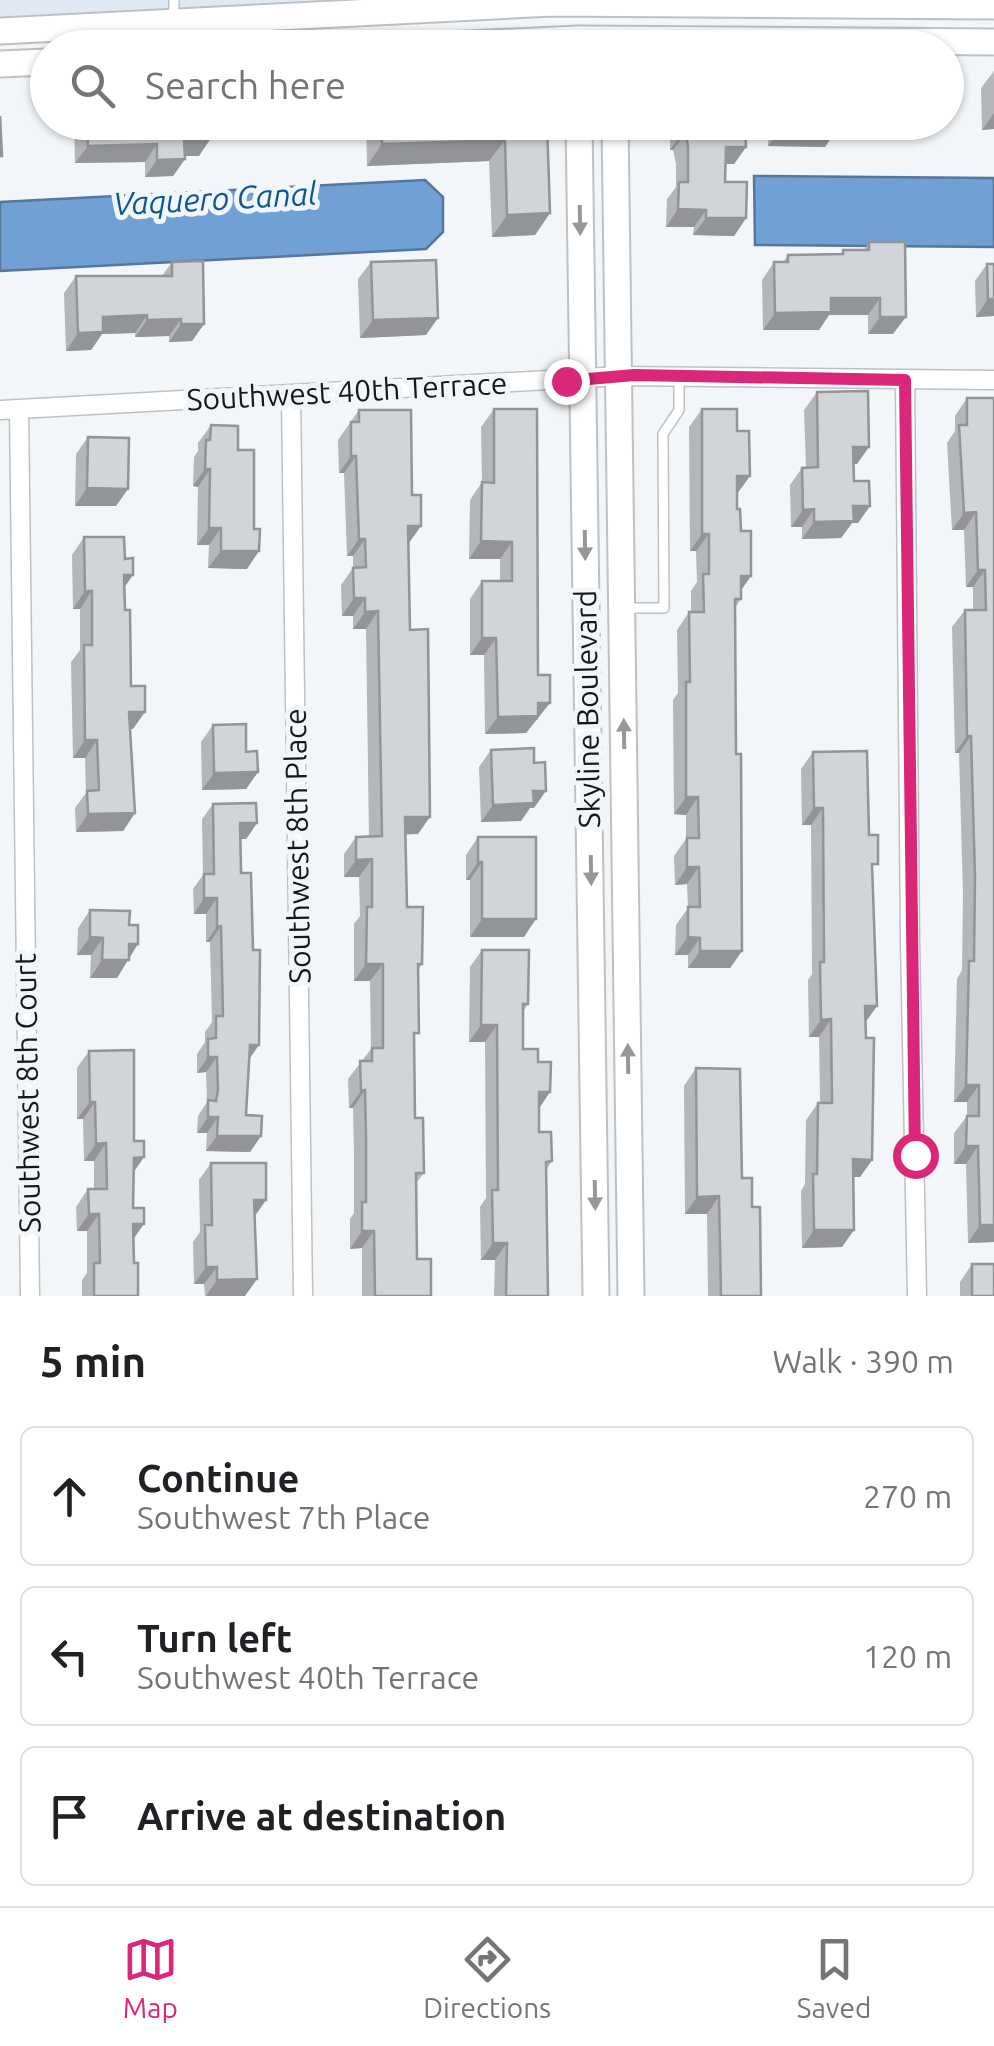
<!DOCTYPE html>
<html lang="en">
<head>
<meta charset="utf-8">
<style>
	body { margin:0; font-family:Ubuntu,sans-serif; background:#f6f6f6; color:#202124 }
	.stop { position:absolute; width:30px; height:30px; margin:-22px; border:8px solid #db2777; border-radius:50%; background:#fff }
	.stop.end { background:#db2777; border-color:#fff; box-shadow:0 2px 10px #0008 }
	.list { margin:0; padding:0; list-style:none }
	h2 { display:flex; justify-content:space-between; align-items:center; height:130px; margin:0; padding:0 40px; font-size:42px }
	h2 small { font-size:32px; font-weight:400; color:#757577 }
	.list li { display:grid; grid-template-columns:65px 1fr auto; gap:30px; align-items:center; box-sizing:border-box; height:140px; margin:0 20px 20px; padding:0 20px; border:2px solid #e0e0e0; border-radius:15px }
	.list b { display:block; font-size:38px; white-space:nowrap }
	.list p { margin:0; font-size:32px; white-space:nowrap; color:#757577 }
	.list em { font-size:32px; font-style:normal; color:#757577 }
	.icon { flex:none; width:55px; height:55px; fill:none; stroke:currentColor; stroke-width:2; stroke-linecap:round; stroke-linejoin:round }
	.map { position:relative; flex:none; width:994px; height:1296px; overflow:hidden }
	.search { position:absolute; background:#fff; box-shadow:0 2px 8px #0004; left:30px; right:30px; top:30px; height:110px; display:flex; align-items:center; gap:25px; box-sizing:border-box; padding:0 35px; border-radius:55px; color:#757577; font-size:38px }
	.sheet { height:610px; background:#fff }
	nav { display:flex; justify-content:space-around; align-items:center; box-sizing:border-box; height:140px; border-top:2px solid #e0e0e0; background:#fff; font-size:28px; color:#757577 }
	nav a { display:grid; justify-items:center; gap:5px }
	nav .on { color:#db2777 }
	.map>svg:first-child { display:block }
	.built { fill:#e1eaf4 }
	.water { fill:#70a0d4; stroke:#55779c; stroke-width:2.5 }
	.lines { fill:none; stroke-linecap:round; stroke-linejoin:round }
	.lane-casing { stroke:#bec1c4; stroke-width:12 }
	.street-casing { stroke:#bec1c4; stroke-width:21 }
	.secondary-casing { stroke:#bec1c4; stroke-width:29 }
	.lane { stroke:#fff; stroke-width:9 }
	.street { stroke:#fff; stroke-width:18 }
	.secondary { stroke:#fff; stroke-width:25 }
	.wall { fill:#b4b6ba }
	.shaded-wall { fill:#929497 }
	.building { fill:#d1d4d8; stroke:#929497; stroke-width:2.5 }
	.oneway { fill:#979798 }
	.route { stroke:#db2777; stroke-width:12 }
	.labels { text-anchor:middle; stroke-width:10; stroke-linejoin:round; paint-order:stroke }
	.street-label { font-size:30px; fill:#17181a; stroke:#f2f6f9 }
	.water-label { font-size:32px; font-style:italic; fill:#0d5796; stroke:#f2f6f9 }
</style>
</head>
<body>
<div class="map">
<svg width="994" height="1296" viewBox="0 0 994 1296">
	<rect width="100%" height="100%" fill="#f2f6f9"/>
	<path class="built" d="M0 0H403L0 20Z"/>
	<path class="water" d="M754 176 994 178V247L755 245Z
		M425 180 443 197V232L426 249 0 271V202Z"/>
	<g class="lines">
		<defs>
			<path id="lane" d="M173 48 174 0
				M626 608H664L663 434 679 410V376"/>
			<path id="street" d="M905 379 910 940 917 1296
				M291 395 303 1296
				M19 409 30 1296
				M0 410 620 376 994 380"/>
			<path id="secondary" d="M0 31 552 3 994 6
				M379 48 578 39 994 42
				M0 64 48 62
				M579 122 596 1296
				M615 122 631 1296"/>
		</defs>
		<use href="#lane" class="lane-casing"/>
		<use href="#street" class="street-casing"/>
		<use href="#secondary" class="secondary-casing"/>
		<use href="#lane" class="lane"/>
		<use href="#street" class="street"/>
		<use href="#secondary" class="secondary"/>
	</g>
	<path class="wall" d="M994 71V129L982 130 981 88Z
		M74 122H211L199 156H185V159L173 176 145 177V162L75 163Z
		M366 122H547L550 213 535 235 492 237 489 161 367 166Z
		M670 122H745L746 147 734 164H726L725 182 746 218 734 236 693 235 694 227H666L667 199 676 187V164L673 150H670Z
		M769 122H837L825 147 768 146Z
		M869 242 893 334H868V315H829L819 330H763L762 280 774 262H783L788 255 841 254 843 250H864Z
		M172 262 204 324 192 341 169 342V336L135 337V333L102 334 91 350 66 351 64 293 76 276H162Z
		M371 262 426 335 360 338 358 279Z
		M987 264 994 316 976 317 975 281Z
		M817 392 857 464H853L854 481 870 506 858 523H852L841 538 802 539V527H791L790 485 802 468H806L804 410Z
		M967 398H994V1242L968 1243 966 1164H954V1133L967 1116V1102H954L957 979 962 970 963 894 959 753H955L952 627 965 610H973V587H966L964 530H952L947 443 955 431V416Z
		M494 409 538 720H536L526 733 485 734 484 655H470V599L482 581H500V559H469L470 500 482 482 481 427Z
		M702 409 737 494V509L741 531 751 576 741 590V599L735 608 736 754 742 951 730 968H688V955H675L676 925 688 908 687 884 675 885 674 856 686 839V815L674 814 673 700 678 693 677 630 689 612H691V591L697 582 696 551H690L689 427Z
		M359 410 409 543 410 630 418 834H406L407 907 422 964 418 970 414 1040 415 1118 424 1173 416 1183 417 1259 431 1296H362V1248L350 1249V1219L354 1213V1154L353 1108H349L348 1079 371 1049 370 981H354V924L360 916 359 877H344V854L356 837H369L366 629H353V616H342L341 585 353 568V556H347L344 473H339L338 440Z
		M211 425 238 450 247 569 208 568 209 545H197L198 487 193 486 194 457 198 451V443Z
		M88 437 116 506H75L76 454Z
		M84 537 124 588 131 686 133 729H130L135 813 123 831 76 832 75 808 86 793 85 758H73L71 662 80 650V609H73L72 555Z
		M213 725 258 772 246 789 202 790 201 742Z
		M491 750 534 808H530L521 821 481 822 479 767Z
		M813 752 869 835 872 873 877 1006 865 1022 872 1160 860 1177H853L842 1247 802 1248 801 1191 805 1184 806 1120 818 1103H820L819 1037H809L808 980 812 974 811 825H802L801 769Z
		M213 804 257 823 246 839H241L250 1058 246 1115 261 1136 250 1152 206 1151 207 1133H197L198 1116 207 1102 206 1072 197 1073V1054L205 1042V1032L212 1022 210 942H206V914H194L193 889 203 875 202 819Z
		M478 837 524 937H470V880H466V855Z
		M90 910 129 925V957L117 978H90L91 955H77L78 928Z
		M482 950 528 1004 523 1012V1049L539 1109V1132L552 1161 546 1170 548 1296H494L495 1260H481L480 1207 486 1198 485 1042H469L470 967Z
		M89 1051 144 1157 134 1172V1263L138 1296H82V1280L87 1273V1231H77L76 1207 88 1189H94V1161H84L83 1119H77V1068Z
		M696 1068 742 1178 752 1207 761 1296H708L707 1214H685L684 1086Z
		M211 1163 266 1200 255 1216 245 1296H205L204 1284H194L193 1242 200 1232 199 1180Z
		M972 1264 994 1296H960V1282Z"/>
	<path class="shaded-wall" d="M994 113V129L982 130Z
		M781 129H837L825 147 768 146Z
		M682 133H686L673 150H670Z
		M211 138 199 156H172L184 139Z
		M505 140 489 161 367 166 382 144Z
		M157 144 145 162 75 163 88 146Z
		M726 147H746L734 164H714Z
		M185 159 173 176 145 177 157 160Z
		M678 209 706 210 694 227H666Z
		M550 213 535 235 492 237 507 215Z
		M706 218H746L734 236 693 235Z
		M831 298H880L868 315H829L819 330H763L775 313Z
		M988 299H994V316L976 317Z
		M147 315 135 333 102 334 91 350 66 351 78 333 103 317Z
		M880 317H906L893 334H868Z
		M438 318 426 335 360 338 373 320Z
		M181 319 169 336 135 337 147 320Z
		M181 324H204L192 341 169 342Z
		M853 447H869L857 464H840Z
		M351 456H356L344 473H339Z
		M205 469H210L198 487 193 486Z
		M737 476H750L737 494Z
		M87 488 128 489 116 506H75Z
		M853 506H870L858 523H852L841 538 802 539 814 522Z
		M814 509 802 527H791L803 510Z
		M976 512 964 530H952L964 513Z
		M408 526H421L409 543H396Z
		M209 528H221L209 545H197Z
		M702 534H709L696 551H690Z
		M359 539H365L353 556H347Z
		M481 541 512 542 500 559H469Z
		M221 551H259L247 569 208 568Z
		M978 570H985L973 587H966Z
		M124 575H133L121 592Z
		M741 576H751L739 593Z
		M85 591H92L80 609H73Z
		M354 598H365L353 616H342Z
		M378 611 366 629H353L365 612Z
		M482 638H496L484 655H470Z
		M538 703H550L526 733 485 734 498 717Z
		M129 712H145L133 729H117Z
		M967 736H971L959 753H955Z
		M85 740H97L85 758H73Z
		M258 772 246 789 202 790 214 773Z
		M533 791H546L534 808H530L521 821 481 822 493 805Z
		M686 797H698L686 815 674 814Z
		M814 808H823L811 825H802Z
		M135 813 123 831 76 832 88 814Z
		M405 817H430L418 834 393 835Z
		M240 823H257L246 839H229Z
		M372 859 359 877H344L356 860Z
		M478 862H482L470 880H466Z
		M687 867H699L687 884 675 885Z
		M204 898H217L206 914H194Z
		M482 919H536L524 937H470Z
		M221 926 210 942H206L217 927Z
		M90 937 103 938 91 955H77Z
		M688 937 700 938 688 955H675Z
		M129 944H138L117 978H90L102 960Z
		M700 951H742L730 968H688Z
		M366 964H383L370 981H354Z
		M865 1006H877L864 1024Z
		M831 1019 819 1037H809L821 1020Z
		M481 1025H497L485 1042H469Z
		M250 1045H259L248 1061Z
		M208 1057H217L206 1072 197 1073Z
		M966 1085H979L967 1102H954Z
		M365 1090 353 1108H349L361 1091Z
		M539 1092H550L538 1110Z
		M90 1102H95L83 1119H77Z
		M208 1117H218L207 1133H197Z
		M217 1136H261L250 1152 206 1151Z
		M106 1143 94 1161H84L96 1144Z
		M966 1146H978L966 1164H954Z
		M144 1157 131 1175 134 1158Z
		M853 1159 872 1160 860 1177H841Z
		M719 1196 707 1214H685L697 1197Z
		M254 1200H266L254 1217Z
		M89 1214H99L87 1231H77Z
		M133 1224H144L132 1241Z
		M980 1225H994V1242L968 1243Z
		M814 1230H854L842 1247 802 1248Z
		M362 1231H374L362 1248 350 1249Z
		M493 1243H507L495 1260H481Z
		M206 1267H217L204 1284H194Z
		M257 1279 245 1296H206L217 1280Z"/>
	<path class="building" d="M0 116 2 156H0Z
		M87 122H211V138L184 139 185 159 157 160V144L88 146Z
		M382 122H547L550 213 507 215 505 140 382 144Z
		M682 122H745L746 147H726L725 182H747L746 218H706V210L678 209 679 182H688V147L686 133H682Z
		M781 122H837V129H781Z
		M869 242H905L906 317H880V298H831V312L775 313 774 262H788V255L843 254V250H869Z
		M436 260 438 318 373 320 371 262Z
		M203 261 204 324H181V319L147 320V315L103 317V332L78 333 76 276H172V262Z
		M987 264H994V299H988Z
		M868 391 869 447H853L854 481H869L870 506H853L854 521 814 522V509L803 510 802 468 818 467 817 392Z
		M967 398H994V1225H980L978 1146H966L967 1116H979V1085H966L969 961H974L975 877 971 736H967L965 610H986L985 570H978L976 512 964 513 959 425H967Z
		M494 409H537L538 675H550V703H538V716L498 717 496 638H482V581H512V542L481 541 482 482 494 483Z
		M702 409H737V431H749L750 476H737V509H740L741 531H751V576H741V599H735L736 754H741L742 951H700V938L688 937V907H700L699 867H687V838H699L698 797H686V682H690L689 612H704L703 574H709V534H702Z
		M359 410H411L412 495H421V526H408L410 630 428 629 430 817H405L407 907H423L422 964H418L419 1033H414L415 1118H423L424 1173H416L417 1259H431V1296H375L374 1231H362V1202H366V1137L365 1090 361 1091 360 1061H372V1048H383V964H366L367 907H372V859L356 860V837L382 836 378 611 365 612V598H354L353 568 366 567 365 539H359L356 456H351V422H359Z
		M211 425 238 426V450H254V529H260L259 551H221V528H209L210 469H205L206 440H210Z
		M88 437 129 438 128 489 87 488Z
		M84 537H124L125 559 133 558V575H124L125 610H130L131 686H145V712H129L135 813 88 814 87 791 99 790 97 740H85L84 645H92V591H85Z
		M246 724V752L257 751 258 772 214 773 213 725Z
		M534 748V763L545 762 546 791H533L534 803 493 805 491 750Z
		M867 751 869 835H878V864H872L877 1006H865L866 1038H874L872 1160 853 1159 854 1230H814L813 1174H817L818 1103H832L831 1019 821 1020 820 962H824L823 808H814L813 752Z
		M256 803 257 823H240L241 873H251L253 950H260L259 1045H250L246 1115 262 1116 261 1136H217L218 1117H208V1100L216 1101 218 1090 217 1057H208V1039L216 1038V1016H223L221 926 217 927V898H204V874H214L213 804Z
		M478 837H536V919H482V862H478Z
		M90 910 130 911 129 925H138V944H129V960H102L103 938 90 937Z
		M482 950H529L528 1004H523V1049H538V1062H551L550 1092H539V1132H551L552 1161 546 1162 548 1296H506L507 1243H493L492 1190H498L497 1025H481Z
		M134 1050V1141H144V1157L134 1158 133 1208H144V1224H133L134 1263H138V1296H94V1263H100L99 1214H89L88 1189H107L106 1143 96 1144 95 1102H90L89 1051Z
		M696 1068 740 1069 742 1178H752V1207H760L761 1296H721L719 1196 697 1197Z
		M211 1163H266V1200H254L257 1279 217 1280V1267H206L205 1225H212Z
		M972 1264H994V1296H972Z"/>
	<defs><path id="oneway-solid" d="M-6-.8H1V-3.2L6.5 0L1 3.2V.8H-6Z" transform="scale(2.5)"/></defs>
	<g class="oneway">
		<use href="#oneway-solid" transform="translate(580 220) rotate(89)"/>
		<use href="#oneway-solid" transform="translate(585 545) rotate(89)"/>
		<use href="#oneway-solid" transform="translate(624 734) rotate(-91)"/>
		<use href="#oneway-solid" transform="translate(591 870) rotate(89)"/>
		<use href="#oneway-solid" transform="translate(628 1059) rotate(-91)"/>
		<use href="#oneway-solid" transform="translate(595 1195) rotate(89)"/>
	</g>
	<g class="lines">
		<path class="route" d="M566 381 634 375 905 380 915 1155"/>
	</g>
	<g class="labels">
		<g class="street-label">
			<text transform="translate(347 392) rotate(-3)" y="10">Southwest 40th Terrace</text>
			<text transform="translate(588 709) rotate(-91)" y="10">Skyline Boulevard</text>
			<text transform="translate(298 846) rotate(-91)" y="10">Southwest 8th Place</text>
			<text transform="translate(28 1093) rotate(-91)" y="10">Southwest 8th Court</text>
		</g>
		<g class="water-label">
			<text transform="translate(215 199) rotate(-3)" y="11">Vaquero Canal</text>
		</g>
	</g>
</svg>
<div class="stop" style="left:915px;top:1155px"></div>
<div class="stop end" style="left:566px;top:381px"></div>
<div class="search"><svg class="icon" aria-label="search" viewBox="0 0 24 24"><circle cx="10" cy="10" r="6"/><path d="M15 15l6 6"/></svg>Search here</div>
</div>
<section class="sheet">
<h2>5 min<small>Walk · 390 m</small></h2>
<ul class="list">
<li><svg class="icon" aria-label="ahead" viewBox="0 0 24 24"><path d="M12 20V5M6 11l6-6 6 6"/></svg><div><b>Continue</b><p>Southwest 7th Place</p></div><em>270 m</em></li>
<li><svg class="icon" aria-label="left" viewBox="0 0 24 24"><path d="M17 20v-9H6M10 6l-5 5 5 5"/></svg><div><b>Turn left</b><p>Southwest 40th Terrace</p></div><em>120 m</em></li>
<li><svg class="icon" aria-label="arrive" viewBox="0 0 24 24"><path d="M6 21V4h12l-3 4 3 4H6"/></svg><div><b>Arrive at destination</b></div></li>
</ul>
</section>
<nav>
<a class="on"><svg class="icon" aria-label="map" viewBox="0 0 24 24"><path d="M3 6l6-2 6 2 6-2v14l-6 2-6-2-6 2zM9 4v14M15 6v14"/></svg>Map</a>
<a><svg class="icon" aria-label="directions" viewBox="0 0 24 24"><path d="M12 3l9 9-9 9-9-9zM9 14v-3h6M13 9l2 2-2 2"/></svg>Directions</a>
<a><svg class="icon" aria-label="saved" viewBox="0 0 24 24"><path d="M7 4h10v16l-5-4-5 4z"/></svg>Saved</a>
</nav>
</body>
</html>
